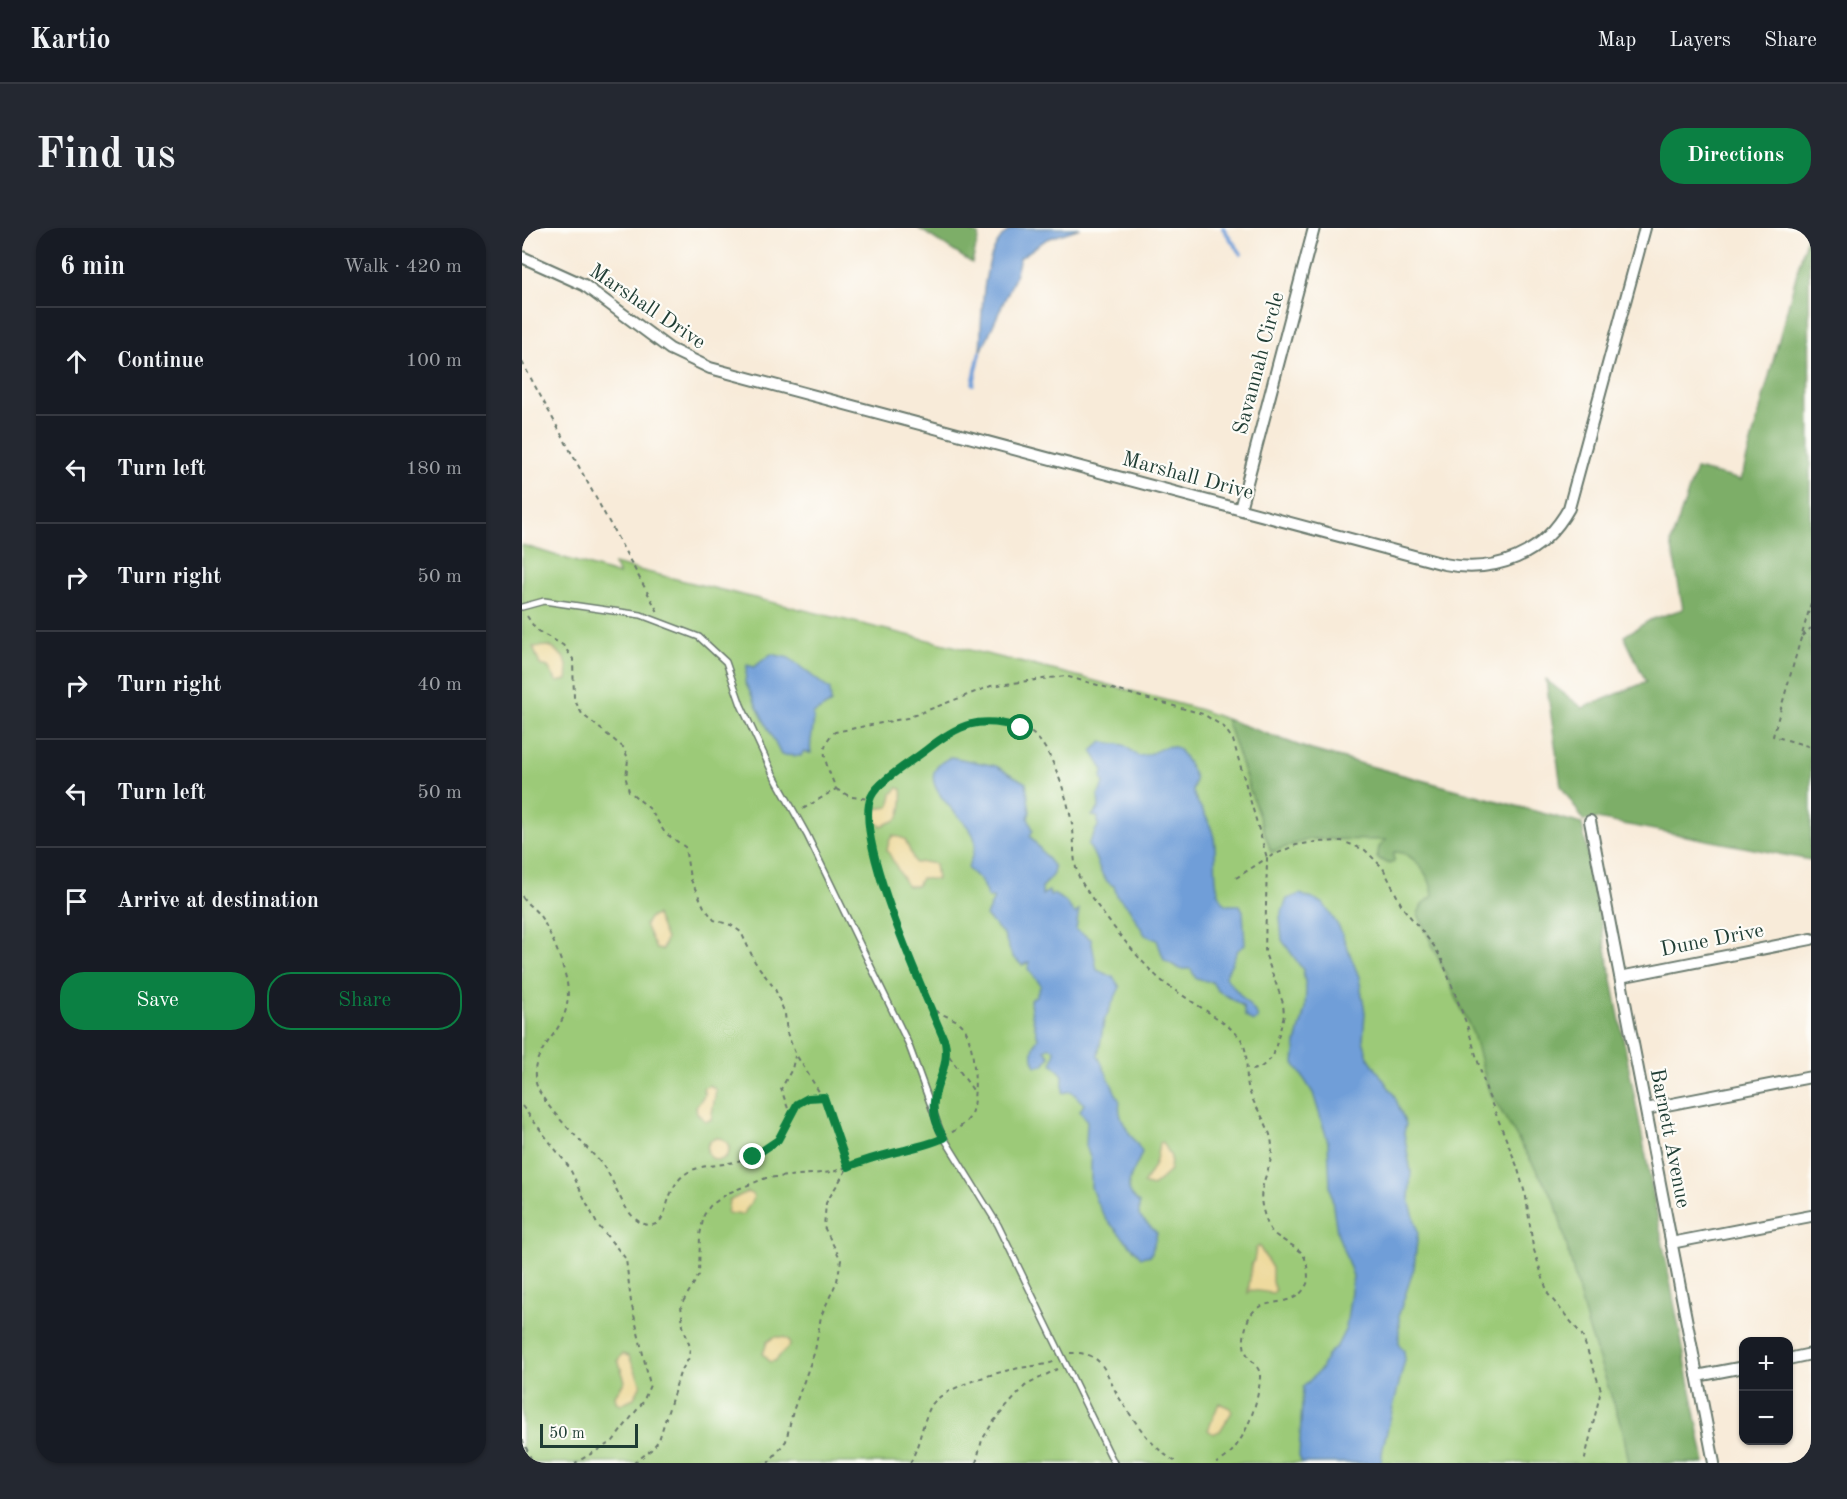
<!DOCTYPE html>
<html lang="en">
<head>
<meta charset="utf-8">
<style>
	body { margin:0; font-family:"Old Standard TT",serif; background:#242831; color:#f1f3f6 }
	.controls { position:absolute; right:18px; bottom:18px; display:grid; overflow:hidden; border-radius:12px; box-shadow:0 2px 4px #0004 }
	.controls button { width:54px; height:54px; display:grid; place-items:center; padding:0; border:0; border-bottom:2px solid #363941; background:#171b24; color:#f1f3f6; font:30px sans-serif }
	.scale { position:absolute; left:18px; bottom:15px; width:98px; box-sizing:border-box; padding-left:6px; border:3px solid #1f3d34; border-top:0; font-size:16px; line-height:21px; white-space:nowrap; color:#1f3d34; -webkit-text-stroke:4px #fdfcf7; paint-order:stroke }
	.stop { position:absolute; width:18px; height:18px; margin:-14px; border:4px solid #0b8043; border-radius:50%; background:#fff }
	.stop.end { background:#0b8043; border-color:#fff; box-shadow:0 2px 6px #0008 }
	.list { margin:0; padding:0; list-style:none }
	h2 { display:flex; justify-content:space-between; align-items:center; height:78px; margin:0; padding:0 24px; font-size:26px }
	h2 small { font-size:20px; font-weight:400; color:#9ea1a6 }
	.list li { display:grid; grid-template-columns:39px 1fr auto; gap:18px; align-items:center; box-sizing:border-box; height:108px; padding:0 24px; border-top:2px solid #363941 }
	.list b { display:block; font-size:22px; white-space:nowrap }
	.list em { font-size:20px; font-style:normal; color:#9ea1a6 }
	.actions { display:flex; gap:12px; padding:18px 24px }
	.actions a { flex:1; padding:14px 0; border:2px solid #0b8043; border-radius:24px; text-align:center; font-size:21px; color:#0b8043 }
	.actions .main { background:#0b8043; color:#fff }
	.icon { flex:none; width:33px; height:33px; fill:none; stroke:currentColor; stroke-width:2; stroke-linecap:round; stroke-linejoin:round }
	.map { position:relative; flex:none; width:1289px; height:1235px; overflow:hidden; border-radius:24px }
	header { display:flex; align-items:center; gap:36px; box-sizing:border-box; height:84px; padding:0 30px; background:#171b24; border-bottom:2px solid #363941 }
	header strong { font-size:28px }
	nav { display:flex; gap:33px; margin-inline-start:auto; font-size:21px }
	.intro { display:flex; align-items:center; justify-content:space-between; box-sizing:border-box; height:144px; padding:0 36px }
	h1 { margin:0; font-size:42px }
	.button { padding:15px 27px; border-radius:24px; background:#0b8043; color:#fff; font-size:21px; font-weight:700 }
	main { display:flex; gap:36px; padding:0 36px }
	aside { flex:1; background:#171b24; border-radius:24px; box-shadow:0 2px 4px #0004 }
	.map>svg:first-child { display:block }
	.green { fill:#9cca78; stroke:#5e8456; stroke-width:1.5 }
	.forest { fill:#7dae68; stroke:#4e764e; stroke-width:1.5 }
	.sand { fill:#eeda9e; stroke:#868c69; stroke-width:1.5 }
	.water { fill:#6f9ed8; stroke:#476e86; stroke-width:1.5 }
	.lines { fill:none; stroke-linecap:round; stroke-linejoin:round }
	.stream { stroke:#6f9ed8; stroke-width:4 }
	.service-casing { stroke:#6b7a6e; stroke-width:8 }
	.minor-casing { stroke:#6b7a6e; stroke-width:14 }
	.path { stroke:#6b7a6e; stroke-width:2; stroke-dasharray:4.5 4.5; stroke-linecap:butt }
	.service { stroke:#fff; stroke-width:5 }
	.minor { stroke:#fff; stroke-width:10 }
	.route { stroke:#0b8043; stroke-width:8 }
	.labels { text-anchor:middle; stroke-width:4.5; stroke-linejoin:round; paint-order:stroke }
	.street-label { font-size:21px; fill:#1f3d34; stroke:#fdfcf7 }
</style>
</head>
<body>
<header>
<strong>Kartio</strong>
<nav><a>Map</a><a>Layers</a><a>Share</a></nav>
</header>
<div class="intro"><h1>Find us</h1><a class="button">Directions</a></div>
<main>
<aside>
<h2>6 min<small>Walk · 420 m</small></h2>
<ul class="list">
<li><svg class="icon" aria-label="ahead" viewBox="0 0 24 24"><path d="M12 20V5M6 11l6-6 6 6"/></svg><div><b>Continue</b></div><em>100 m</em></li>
<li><svg class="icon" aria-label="left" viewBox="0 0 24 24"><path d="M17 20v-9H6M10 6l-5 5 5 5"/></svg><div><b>Turn left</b></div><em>180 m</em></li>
<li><svg class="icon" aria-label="right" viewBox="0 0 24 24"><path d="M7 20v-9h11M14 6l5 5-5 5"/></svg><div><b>Turn right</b></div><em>50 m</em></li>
<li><svg class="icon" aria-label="right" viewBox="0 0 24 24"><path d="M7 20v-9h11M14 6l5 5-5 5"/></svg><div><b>Turn right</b></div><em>40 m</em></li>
<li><svg class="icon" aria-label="left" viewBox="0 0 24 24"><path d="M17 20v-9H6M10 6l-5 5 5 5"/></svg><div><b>Turn left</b></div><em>50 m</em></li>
<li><svg class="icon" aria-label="arrive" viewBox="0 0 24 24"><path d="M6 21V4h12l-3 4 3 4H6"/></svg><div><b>Arrive at destination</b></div></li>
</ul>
<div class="actions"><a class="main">Save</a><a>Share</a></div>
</aside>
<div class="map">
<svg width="1289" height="1235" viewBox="0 0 1289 1235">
	<rect width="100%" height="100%" fill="#fdfcf7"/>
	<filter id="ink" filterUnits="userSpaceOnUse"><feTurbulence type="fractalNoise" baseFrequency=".0167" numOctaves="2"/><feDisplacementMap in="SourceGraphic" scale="12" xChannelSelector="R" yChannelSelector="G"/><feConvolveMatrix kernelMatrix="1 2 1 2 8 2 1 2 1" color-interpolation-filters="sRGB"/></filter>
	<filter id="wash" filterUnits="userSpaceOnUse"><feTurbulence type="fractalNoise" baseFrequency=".008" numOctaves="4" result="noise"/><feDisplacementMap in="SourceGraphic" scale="24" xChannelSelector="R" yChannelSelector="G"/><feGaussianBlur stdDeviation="1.35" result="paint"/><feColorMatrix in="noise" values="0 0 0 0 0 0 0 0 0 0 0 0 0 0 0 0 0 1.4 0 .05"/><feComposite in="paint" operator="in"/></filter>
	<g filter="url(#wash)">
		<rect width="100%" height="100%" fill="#f8ebd9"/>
		<path class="green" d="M0 317 97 347 92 336 551 447 679 482 789 522 1053 594 1177 1235H0Z"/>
		<path class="forest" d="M396 0H441L457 7 450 35Z
			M1287 0 1289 632 1075 591 1062 593 1039 558 1024 452 1061 480 1124 454 1102 408 1128 392 1161 381 1149 314 1174 241 1219 252Z
			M704 491 789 522 1060 596 1183 1235H1107L1101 1203 1066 1099 1033 973 967 863 951 806 896 686 900 677 911 668C910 650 891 622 872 624V634L867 636 855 630 857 619 864 612 788 611 749 624Z"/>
		<path class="sand" d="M27 418C42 427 48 434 45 452L35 454 26 439 18 437 11 419Z
			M375 560 380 561C381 568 380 587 375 591 370 595 361 596 359 598L352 592V581L367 579 370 566Z
			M371 607 383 611 393 635 402 634 413 636 415 652 399 650 395 658H385L365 622 367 613Z
			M134 687 144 711 140 722 134 721 123 697 127 690Z
			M188 857 194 862 189 892 183 893 175 885 174 879 183 866 181 860Z
			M185 921a11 11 0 1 1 22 0a11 11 0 1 1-22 0Z
			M641 914 649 929 648 943 630 959 621 956C633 938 634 936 637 915Z
			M225 964 230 966 232 970 221 987 205 985 207 973Z
			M737 1018 750 1040V1054L753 1062 751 1065 729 1062 726 1065 730 1034 732 1033 734 1020Z
			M252 1109H261L267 1112 268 1117 253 1133 248 1134 241 1126 245 1114Z
			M100 1126 107 1128 119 1156 112 1170 99 1176 94 1174 93 1167 103 1153 96 1132Z
			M697 1175 708 1180 710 1184 698 1203 691 1206 686 1202Z"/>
		<path class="water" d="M492 0H558L525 11 498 30 493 49 458 126C460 95 457 14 492 0Z
			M249 426 267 430 308 462 309 475 291 486C294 502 286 511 289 525L281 524 279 528 259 527 223 454 225 437 232 439Z
			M580 514 602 517 616 528C632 529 642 513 655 520 659 522 673 546 673 551 673 556 670 560 671 564 677 581 688 589 692 610 696 632 688 659 704 677H718L721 683 723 717 716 722 703 749 734 785 736 790 731 794 723 788 721 778 695 762 690 754 674 751 669 741H658L642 732 635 712 623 707 607 680 595 668 592 658C576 651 577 630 566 617L576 598V589L570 588 577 580 576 567 582 556 580 551 581 541 570 523Z
			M429 529 474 538 504 555 508 584 506 590 511 602 508 608 532 639 531 646 520 660V667L527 663 528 668 531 666 543 673 553 686 557 682 554 702 569 711 575 742 591 749 598 759 582 793 576 828 598 874C594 892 612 910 620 924 617 935 602 954 608 965 610 969 614 971 617 975V988L635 1005 629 1027 619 1029 584 991 574 973 569 959V932L564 918 565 893 558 883 562 876 549 863 541 865V847L530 835 533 823 528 819 523 822 528 828 522 837 514 838C508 829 511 817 516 810 513 797 508 785 508 772L514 768 519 757 506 741 507 734 500 737 490 728 482 707 464 688 472 670H466L459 653 446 641C448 630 456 620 452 609 445 588 381 551 429 529Z
			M778 666 801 675 817 699 837 749 843 785 841 812 846 829 872 867 884 896 882 905 889 944 887 971 896 1004 892 1040 877 1086V1117L882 1123 883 1132 861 1219 859 1235H779L777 1228 781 1159 799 1141 806 1126 815 1118 824 1100 831 1048 815 1004 808 958 806 914 791 865 772 835 774 815 783 781 784 761 781 742 760 712 758 689 765 671Z"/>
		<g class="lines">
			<path class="stream" d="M701 0 719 26
				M451 156 458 124"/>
		</g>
	</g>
	<g filter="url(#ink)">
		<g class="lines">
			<defs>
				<path id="service" d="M0 379 22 373 119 387 177 409 204 434 219 477 251 546 285 607 386 815 419 905 476 997 592 1235"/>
				<path id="minor" d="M0 29 62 57 148 121 188 140 922 336C974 346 1021 327 1047 280L1123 0
					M718 281 792 0
					M1068 593 1192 1235
					M1098 749 1289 711
					M1124 881 1289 849
					M1149 1015 1289 988
					M1266 1131 1289 1126
					M1175 1148 1222 1139"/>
			</defs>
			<use href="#service" class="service-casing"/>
			<use href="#minor" class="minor-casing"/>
			<path class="path" d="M0 134 136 384
				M1289 375 1251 508 1289 519
				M5 388 14 402 41 417 51 431 52 471 60 486 102 520 106 531 104 551 107 563 128 581 143 605 163 619 168 650 182 679 192 692 209 697 219 704 233 734 253 761 263 786 265 805 273 825 309 883 326 939 304 975 302 999 319 1032 315 1053 299 1088 293 1123 271 1183 264 1213 246 1235
				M1280 408 1289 400
				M314 561 329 569 348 571 354 561C398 527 449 471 508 504 530 516 548 578 551 602 553 619 550 635 558 651 569 673 621 738 640 753 658 768 711 796 720 813 728 829 722 846 727 862 733 882 750 898 750 920 750 943 734 958 741 982 743 989 746 1001 752 1006 775 1023 786 1018 786 1053 774 1088 732 1060 724 1099 722 1106 721 1115 723 1122 726 1131 735 1136 738 1145 739 1171 720 1226 694 1235
				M348 571C336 610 379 707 395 745 400 755 403 770 410 779 417 789 436 788 443 801 453 819 457 873 447 890 443 896 435 901 429 905
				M281 581 314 561C307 542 293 519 313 504L385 490 469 458 543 448 681 486 702 499 711 512 745 630 774 617 794 614 820 613 843 622 861 640 881 680 912 718 920 732 945 797 965 864 995 938 1004 969 1011 1019 1026 1066 1060 1107 1079 1162 1062 1235
				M714 650 745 630 743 725 761 775 762 787 751 829 738 840 726 843
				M0 668C4 676 12 680 18 688 28 702 42 737 45 755 53 806 5 816 14 855 20 879 66 918 82 939 95 955 103 997 129 997 153 996 135 943 187 938 222 934 259 925 268 886L259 861 270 841 273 828
				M410 780 425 825
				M413 864 425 825 453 865
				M0 878 47 939 75 996 104 1031 109 1074 128 1157 121 1174 91 1213 53 1235
				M269 885 280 872 302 869
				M548 1125C584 1123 583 1148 598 1171 613 1194 631 1222 656 1235
				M0 1211 11 1235
				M112 1235 129 1222 137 1212 158 1145 167 1130 168 1119 161 1098 159 1077 177 1047 178 1007 182 987 188 978 206 965 244 950 311 944 352 929 400 919 414 913
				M388 1235C398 1217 400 1194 409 1178 418 1161 474 1144 493 1141 507 1138 521 1138 534 1133
				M454 1235 460 1212 471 1194 503 1158 535 1141"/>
			<use href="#service" class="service"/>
			<use href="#minor" class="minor"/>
		</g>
	</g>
	<g class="lines" filter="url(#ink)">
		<path class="route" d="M231 929 256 912 275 876 286 870 302 869 326 939C357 925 391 923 422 910 395 867 430 851 423 814 404 768 331 611 349 569 356 553 389 534 404 522 437 496 457 487 499 500"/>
	</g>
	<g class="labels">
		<g class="street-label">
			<text transform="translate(126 78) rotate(34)" y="7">Marshall Drive</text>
			<text transform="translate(736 135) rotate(-75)" y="7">Savannah Circle</text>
			<text transform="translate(666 247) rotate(15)" y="7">Marshall Drive</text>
			<text transform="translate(1190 711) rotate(-11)" y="7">Dune Drive</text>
			<text transform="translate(1149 910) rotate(79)" y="7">Barnett Avenue</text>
		</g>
	</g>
</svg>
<div class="controls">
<button>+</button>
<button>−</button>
</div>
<div class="scale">50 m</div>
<div class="stop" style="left:499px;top:500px"></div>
<div class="stop end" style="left:231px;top:929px"></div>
</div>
</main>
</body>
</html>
